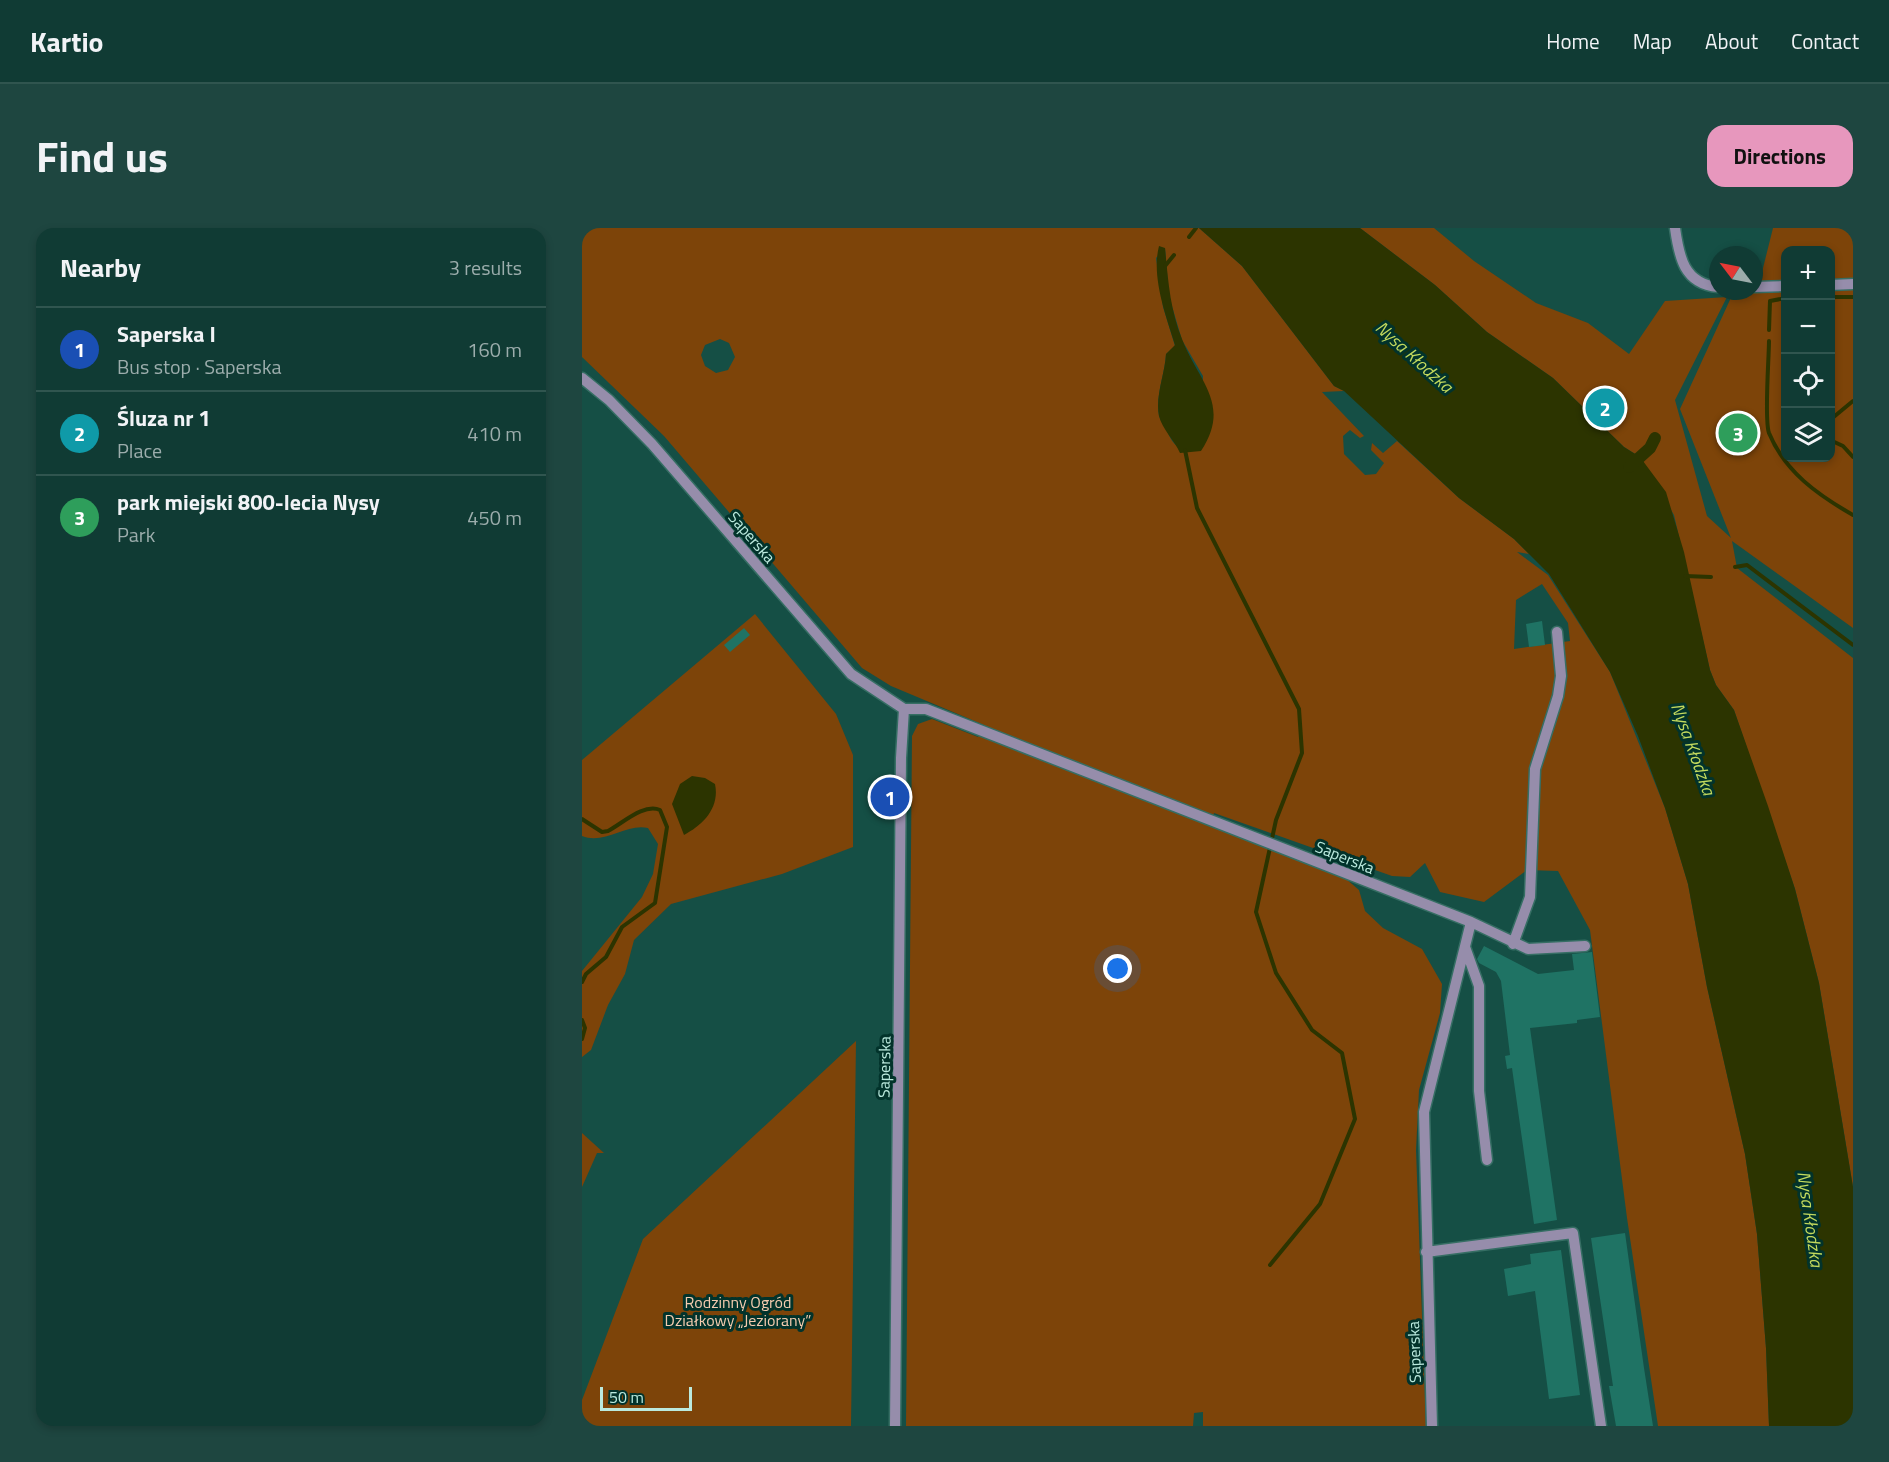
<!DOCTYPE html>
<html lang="en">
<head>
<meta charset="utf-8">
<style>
	body { margin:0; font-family:"Titillium Web",sans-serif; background:#1e4640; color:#f1f3f6 }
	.controls { position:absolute; right:18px; top:18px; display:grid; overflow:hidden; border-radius:12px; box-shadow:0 3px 9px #0003 }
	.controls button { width:54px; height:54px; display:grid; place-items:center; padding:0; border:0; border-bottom:2px solid #30554f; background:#103b34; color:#f1f3f6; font:30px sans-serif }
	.compass { position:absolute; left:1127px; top:18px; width:54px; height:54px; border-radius:50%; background:#103b34; box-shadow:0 3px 9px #0003; rotate:302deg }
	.scale { position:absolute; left:18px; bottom:15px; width:92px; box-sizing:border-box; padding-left:6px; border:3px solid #bbeade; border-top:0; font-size:16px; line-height:21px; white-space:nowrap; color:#bbeade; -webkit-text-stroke:4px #02332b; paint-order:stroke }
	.you { position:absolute; left:536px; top:741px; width:21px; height:21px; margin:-15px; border:4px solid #fff; border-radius:50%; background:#1a73e8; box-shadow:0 0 0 9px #1a73e833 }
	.badge { display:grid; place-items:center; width:39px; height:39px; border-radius:50%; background:#e797bd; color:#fff; font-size:20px; font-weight:700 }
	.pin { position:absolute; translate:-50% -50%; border:3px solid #fff; box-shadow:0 2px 6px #0006 }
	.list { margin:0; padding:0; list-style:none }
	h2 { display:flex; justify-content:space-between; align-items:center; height:78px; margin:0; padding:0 24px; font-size:26px }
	h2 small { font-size:20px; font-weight:400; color:#9cadac }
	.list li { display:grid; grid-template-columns:39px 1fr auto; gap:18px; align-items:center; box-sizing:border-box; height:84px; padding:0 24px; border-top:2px solid #30554f }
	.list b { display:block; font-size:22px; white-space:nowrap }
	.list p { margin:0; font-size:20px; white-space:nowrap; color:#9cadac }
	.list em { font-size:20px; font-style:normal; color:#9cadac }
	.icon { flex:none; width:33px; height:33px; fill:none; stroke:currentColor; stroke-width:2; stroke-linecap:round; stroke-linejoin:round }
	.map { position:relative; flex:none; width:1271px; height:1198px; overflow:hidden; border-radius:18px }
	header { display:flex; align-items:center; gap:36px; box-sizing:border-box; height:84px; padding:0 30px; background:#103b34; border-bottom:2px solid #30554f }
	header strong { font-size:28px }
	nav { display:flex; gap:33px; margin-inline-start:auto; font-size:21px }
	.intro { display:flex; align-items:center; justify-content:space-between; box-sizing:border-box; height:144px; padding:0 36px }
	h1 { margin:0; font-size:42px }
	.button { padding:15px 27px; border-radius:18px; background:#e797bd; color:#111; font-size:21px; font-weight:700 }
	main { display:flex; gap:36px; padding:0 36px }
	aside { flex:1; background:#103b34; border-radius:18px; box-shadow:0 3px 9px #0003 }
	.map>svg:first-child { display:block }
	.green { fill:#7d4409; fill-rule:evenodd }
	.water { fill:#2c3400 }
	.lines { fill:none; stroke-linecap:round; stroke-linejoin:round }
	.stream { stroke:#2c3400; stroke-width:4 }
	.canal { stroke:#2c3400; stroke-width:12 }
	.building { fill:#1f7364 }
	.minor-casing { stroke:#366e64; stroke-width:13 }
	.minor { stroke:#968dab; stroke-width:10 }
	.labels { text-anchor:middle; stroke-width:6; stroke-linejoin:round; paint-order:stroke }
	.street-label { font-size:16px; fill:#bbeade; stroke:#02332b }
	.park-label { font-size:16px; fill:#f5ccaf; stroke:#02332b }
	.water-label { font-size:18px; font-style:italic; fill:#c2d95d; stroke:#02332b }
</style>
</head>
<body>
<header>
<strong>Kartio</strong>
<nav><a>Home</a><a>Map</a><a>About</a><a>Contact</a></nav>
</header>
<div class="intro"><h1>Find us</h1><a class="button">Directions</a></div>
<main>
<aside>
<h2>Nearby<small>3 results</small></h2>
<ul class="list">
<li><span class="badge" style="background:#1a4fb4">1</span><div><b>Saperska I</b><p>Bus stop · Saperska</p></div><em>160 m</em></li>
<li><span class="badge" style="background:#0f9aa8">2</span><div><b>Śluza nr 1</b><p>Place</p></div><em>410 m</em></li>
<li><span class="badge" style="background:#2e9e5b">3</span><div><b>park miejski 800-lecia Nysy</b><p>Park</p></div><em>450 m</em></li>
</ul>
</aside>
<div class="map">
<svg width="1271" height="1198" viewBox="0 0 1271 1198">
	<rect width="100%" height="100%" fill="#154f45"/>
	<path class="green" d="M0 0H617L660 38 752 158 762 163 740 164 782 208 778 210 768 202 761 208 762 226 783 247 794 246 802 235 789 222 790 215 801 225 815 213 877 270 932 311 947 326 935 324 966 347 1028 444 1083 580 1106 656 1125 759 1163 926 1175 1006 1184 1120 1187 1198H1076L1045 990 1008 702 976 643 945 642 902 674 858 664 843 635 828 649 810 648 632 585 628 598 763 650 777 662 783 683 801 700 840 721 860 756 858 785 837 862 834 922 844 1198H621V1184L612 1185 611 1198H324L330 508 336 496 350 491 396 509 402 497 309 458 280 440 82 208 0 129ZM583 20 587 68 600 112 621 148 619 222C602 225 592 220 586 205 583 199 579 194 577 188 573 168 583 146 584 126L593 118 581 79 574 30ZM138 111 147 115 153 129 146 142 134 145 123 138 119 127 123 117ZM960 356 986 395 988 413 932 421 934 372Z
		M778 0H852L892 33 954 75 1006 95 1047 126 1083 73 1145 69 1093 172 1125 288 1149 310 1098 181 1152 63H1172V44H1180L1191 0H1271V400L1150 313 1155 340 1271 430V959L1237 755 1213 661 1152 482 1134 457 1128 442 1092 287 1058 229 1042 219 971 150 905 104 853 57ZM1204 22H1248V230H1204Z
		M173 386 254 486 271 527V619L200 646 89 676 52 712 43 746 26 777 9 822 0 829V743L60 669 71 646 76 616 66 600C44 595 23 617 0 608V532Z
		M274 813 269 1198H0V1172L61 1011Z
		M0 905 22 925H15L0 959Z"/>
	<path class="water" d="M617 0H778L853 57 905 104 971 150 1042 219 1058 229 1084 264 1102 324 1128 442 1134 457 1152 482 1186 578 1213 661 1237 755 1271 959V1198H1187L1184 1120 1175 1006 1163 926 1125 759 1106 656 1083 580 1056 508 1028 444 967 346 932 311 877 270 762 163 752 158 660 38Z
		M577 18 583 20C586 51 588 82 600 111 616 153 650 176 619 223L598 225C593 213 580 201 577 188 573 168 583 146 584 126L593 117C584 88 569 49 577 18Z
		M110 548 123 550 133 556C138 580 121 597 102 607L90 576 98 556Z"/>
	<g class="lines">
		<path class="stream" d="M607 9 614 0
			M583 38 592 27
			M1248 69H1271
			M1187 102 1188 73 1204 70
			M1187 113C1187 130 1182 192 1187 205 1203 244 1236 267 1271 287
			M1248 192 1271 173
			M1248 212 1261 218 1271 229
			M603 222 615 280 717 481 720 525 694 592 674 684 694 745 730 802 760 825 773 891 738 976 688 1037
			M1153 339 1165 337 1271 417
			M1103 348 1129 349
			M0 591 20 604 26 603C41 595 62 575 78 582L85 599 73 675 40 699 24 729 4 746 0 754
			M0 792 3 800 0 811"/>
		<path class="canal" d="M1047 239 1068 220 1073 210"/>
	</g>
	<path class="building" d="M960 393 963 417 947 419 944 396Z
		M162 400 168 407 148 424 142 417Z
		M902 718 956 746 992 742 990 726 1010 724 1018 789 995 792V795L948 800 975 992 952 996 930 840 925 841 923 828 928 827 919 753 914 744 897 735 895 731Z
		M1043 1005 1062 1140 1071 1198H1034L1027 1158H1031L1009 1010Z
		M979 1022 998 1167 967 1171 953 1063 926 1068 922 1041 949 1036 948 1026Z"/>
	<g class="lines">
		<defs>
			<path id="minor" d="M1093 0C1097 29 1102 56 1136 59
				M1248 57 1271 56
				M1172 59 1204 58
				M0 150 27 172 70 216 269 446 322 481H344L889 694 946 721 1003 718
				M931 716 948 669 953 541 976 468 979 448 975 404
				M883 719 897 758V863L905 932
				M844 1024 991 1005 1019 1198
				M313 1198 319 530 322 481
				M850 1198 842 884 889 694"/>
		</defs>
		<use href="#minor" class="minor-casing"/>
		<use href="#minor" class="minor"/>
	</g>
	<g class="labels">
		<g class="street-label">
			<text transform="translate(170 309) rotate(49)" y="6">Saperska</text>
			<text transform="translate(763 629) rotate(22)" y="6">Saperska</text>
			<text transform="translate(302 839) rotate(-89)" y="6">Saperska</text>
			<text transform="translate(832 1124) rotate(-92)" y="6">Saperska</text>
		</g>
		<g class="park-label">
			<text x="156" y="1080">Rodzinny Ogród<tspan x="156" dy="18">Działkowy „Jeziorany”</tspan></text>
		</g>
		<g class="water-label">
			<text transform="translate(832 129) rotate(42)" y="6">Nysa Kłodzka</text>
			<text transform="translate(1111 521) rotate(70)" y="6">Nysa Kłodzka</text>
			<text transform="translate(1228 991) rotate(82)" y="6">Nysa Kłodzka</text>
		</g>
	</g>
</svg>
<div class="controls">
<button>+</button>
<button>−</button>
<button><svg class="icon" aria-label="locate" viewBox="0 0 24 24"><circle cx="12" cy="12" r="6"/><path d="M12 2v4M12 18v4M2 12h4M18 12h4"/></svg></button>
<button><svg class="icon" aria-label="layers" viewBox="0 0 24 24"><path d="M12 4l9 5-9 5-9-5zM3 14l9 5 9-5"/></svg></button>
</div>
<svg class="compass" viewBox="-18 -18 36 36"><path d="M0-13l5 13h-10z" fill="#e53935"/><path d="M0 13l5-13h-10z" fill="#9cadac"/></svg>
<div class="scale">50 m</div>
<div class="you"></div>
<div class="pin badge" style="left:308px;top:569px;background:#1a4fb4">1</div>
<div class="pin badge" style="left:1023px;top:180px;background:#0f9aa8">2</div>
<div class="pin badge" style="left:1156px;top:205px;background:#2e9e5b">3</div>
</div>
</main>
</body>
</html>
